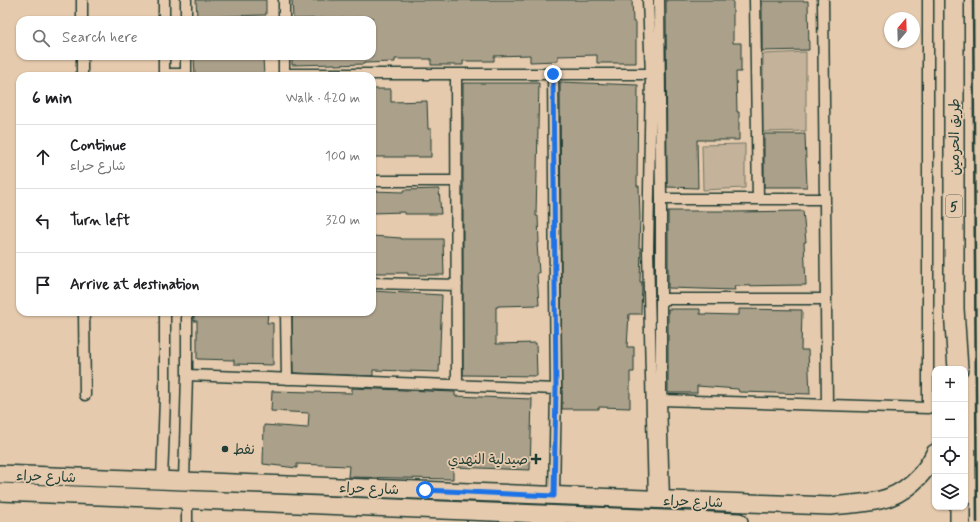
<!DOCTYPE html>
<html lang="en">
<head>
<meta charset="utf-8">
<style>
	body { margin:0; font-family:Mynerve,"Playpen Sans Arabic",sans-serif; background:#f6f6f6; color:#202124 }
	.controls { position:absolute; right:12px; bottom:12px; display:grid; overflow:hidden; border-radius:8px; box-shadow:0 1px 3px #0004 }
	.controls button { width:36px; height:36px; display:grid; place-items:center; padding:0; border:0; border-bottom:1px solid #e0e0e0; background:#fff; color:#202124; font:20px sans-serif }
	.compass { position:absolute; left:884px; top:12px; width:36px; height:36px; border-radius:50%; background:#fff; box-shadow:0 1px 3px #0004; rotate:19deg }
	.stop { position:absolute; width:12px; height:12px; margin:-9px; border:3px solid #1a73e8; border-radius:50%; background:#fff }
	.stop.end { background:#1a73e8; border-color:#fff; box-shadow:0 1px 4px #0008 }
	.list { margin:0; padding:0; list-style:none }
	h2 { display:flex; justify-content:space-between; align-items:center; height:52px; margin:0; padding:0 16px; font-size:17px }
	h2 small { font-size:13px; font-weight:400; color:#757577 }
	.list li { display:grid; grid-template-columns:26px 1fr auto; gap:12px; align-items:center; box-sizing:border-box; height:64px; padding:0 16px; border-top:1px solid #e0e0e0 }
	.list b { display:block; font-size:15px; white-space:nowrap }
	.list p { margin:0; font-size:13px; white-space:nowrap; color:#757577 }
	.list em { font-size:13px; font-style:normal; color:#757577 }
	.icon { flex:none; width:22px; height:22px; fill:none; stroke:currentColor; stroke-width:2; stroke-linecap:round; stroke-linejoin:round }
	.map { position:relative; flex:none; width:980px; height:522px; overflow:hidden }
	.search { position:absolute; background:#fff; box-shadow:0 1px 3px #0004; left:16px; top:16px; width:360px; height:44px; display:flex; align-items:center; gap:10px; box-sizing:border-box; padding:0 14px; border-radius:12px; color:#757577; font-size:15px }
	.panel { position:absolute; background:#fff; box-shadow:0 1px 3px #0004; left:16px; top:72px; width:360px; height:244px; border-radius:12px }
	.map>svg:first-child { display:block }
	.green { fill:#c4b29a; stroke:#727867 }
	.building { fill:#aba08a; stroke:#1f3d34 }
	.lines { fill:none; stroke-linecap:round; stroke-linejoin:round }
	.minor-casing { stroke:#1f3d34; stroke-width:13 }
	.primary-casing { stroke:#1f3d34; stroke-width:20 }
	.motorway-casing { stroke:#1f3d34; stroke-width:22 }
	.minor { stroke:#e5caad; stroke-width:10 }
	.primary { stroke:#e5caad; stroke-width:17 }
	.motorway { stroke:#e5caad; stroke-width:19 }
	.rail { stroke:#1f3d34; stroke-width:2.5 }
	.route { stroke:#1a73e8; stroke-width:5 }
	.poi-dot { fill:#1f3d34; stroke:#e5caad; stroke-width:1.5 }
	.labels { text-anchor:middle; stroke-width:3.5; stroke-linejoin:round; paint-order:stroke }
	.shield { fill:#e5caad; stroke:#5a6758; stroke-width:1 }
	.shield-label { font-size:13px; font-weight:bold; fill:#1f3d34 }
	.street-label { font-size:14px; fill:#1f3d34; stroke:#e5caad }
	.poi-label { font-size:14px; fill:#1f3d34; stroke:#e5caad; text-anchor:start }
</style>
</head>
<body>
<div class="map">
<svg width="980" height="522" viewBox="0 0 980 522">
	<rect width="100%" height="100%" fill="#e5caad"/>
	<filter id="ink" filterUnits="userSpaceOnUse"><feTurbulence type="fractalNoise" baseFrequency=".025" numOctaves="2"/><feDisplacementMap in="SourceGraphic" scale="8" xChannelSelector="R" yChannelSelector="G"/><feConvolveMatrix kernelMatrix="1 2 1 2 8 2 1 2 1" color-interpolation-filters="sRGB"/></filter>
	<g filter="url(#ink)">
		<path class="green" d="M806 52V131L763 132V54Z
			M745 144V188L703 190 702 145Z"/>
		<path class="building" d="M196 0H266V15L197 17Z
			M292 0H632L633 22H636V63H597V55L558 56V61L530 62V55L494 56V61H463V65H431V59H395V62L364 63V64L335 65V64L292 65V56H372V17L293 19Z
			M666 0H733V43H741V72H736L737 112H739V140H697L698 188 667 187Z
			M762 1H808L809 50 762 51Z
			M194 57H263L264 76H195Z
			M560 82 638 85 637 186H639L640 217 639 248H641L640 282H642V285L641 314H629L627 347H634V372H630V408L599 407V409H562Z
			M463 83H539L536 216H538L539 243H537L539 273H537L539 305 498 306V307H496V344L536 343 537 376 463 375Z
			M372 89H391V102L427 101 428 129H431V157H372Z
			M764 134H805L807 187H764Z
			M439 189 441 214H405V212L372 213V191L404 192V190Z
			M668 211H733V212L803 211 806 242H804L806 285 734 286 735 290 668 288Z
			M372 236 401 238V239H443L444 275H408V273H373Z
			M372 291 442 295 439 372 373 370V376L293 373 292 312H372Z
			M668 309H700V314L739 315V309L802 310 801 350H808L810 394 739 392 738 389 697 386V393H668Z
			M194 312H268L267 323H273V365L234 364V360L197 359V321H194Z
			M352 388 455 392V396L532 399 530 470 453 467V479L348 477 349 466 297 464V468L263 464 264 425 308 428 309 413 271 411 272 391 352 393Z"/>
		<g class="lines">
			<defs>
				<path id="minor" d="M82 0V20
					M164 0V20
					M186 0V20
					M284 0V20
					M648 0 651 74 648 250 654 500
					M659 0 661 199V400L664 500
					M755 0 758 199
					M823 0 827 405
					M82 56V76
					M164 56V76
					M186 56V76
					M284 56V76
					M164 74H186
					M284 74H651
					M456 74 457 385
					M553 74 556 389 554 495
					M372 181H456
					M661 199H825
					M372 283 457 285
					M661 299H826
					M84 312 85 395
					M286 312 287 379
					M187 375 556 389
					M661 400 928 408V0
					M162 480 165 399V312
					M184 481 187 375V312
					M187 522V500"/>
				<path id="primary" d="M0 474 830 506C846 504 864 504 880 500 903 495 925 475 935 453
					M0 492 739 522"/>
				<path id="motorway" d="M954 0V309L958 369
					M960 507V522"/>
			</defs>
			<use href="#minor" class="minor-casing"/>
			<use href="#primary" class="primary-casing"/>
			<use href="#motorway" class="motorway-casing"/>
			<use href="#minor" class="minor"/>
			<use href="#primary" class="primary"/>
			<use href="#motorway" class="motorway"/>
			<path class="rail" d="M973 0 977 522"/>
		</g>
	</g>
	<g class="lines" filter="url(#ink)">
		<path class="route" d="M425 490 554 496 556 389 553 74"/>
	</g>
	<g class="poi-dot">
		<circle cx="225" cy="449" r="4"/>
		<path d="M534 453h4v4h4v4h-4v4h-4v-4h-4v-4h4z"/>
	</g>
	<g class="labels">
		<rect class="shield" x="946" y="195" width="16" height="22" rx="3"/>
		<g class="shield-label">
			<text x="954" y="211">5</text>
		</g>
		<g class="street-label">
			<text transform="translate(954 137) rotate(-90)" y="5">طريق الحرمين</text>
			<text transform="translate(46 476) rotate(2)" y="5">شارع حراء</text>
			<text transform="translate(369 488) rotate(2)" y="5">شارع حراء</text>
			<text transform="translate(693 501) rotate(2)" y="5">شارع حراء</text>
		</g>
		<g class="poi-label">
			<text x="233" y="454">نفط</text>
			<text x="528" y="464" text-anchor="end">صيدلية النهدي</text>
		</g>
	</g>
</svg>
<div class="controls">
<button>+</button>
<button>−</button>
<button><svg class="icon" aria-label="locate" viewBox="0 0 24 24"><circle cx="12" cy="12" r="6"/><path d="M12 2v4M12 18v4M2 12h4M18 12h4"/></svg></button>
<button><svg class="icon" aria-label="layers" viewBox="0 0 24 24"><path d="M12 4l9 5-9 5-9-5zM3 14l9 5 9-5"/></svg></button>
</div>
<svg class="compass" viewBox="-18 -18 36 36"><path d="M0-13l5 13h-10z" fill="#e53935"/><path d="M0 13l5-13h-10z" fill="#757577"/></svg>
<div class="stop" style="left:425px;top:490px"></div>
<div class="stop end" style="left:553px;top:74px"></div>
<div class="search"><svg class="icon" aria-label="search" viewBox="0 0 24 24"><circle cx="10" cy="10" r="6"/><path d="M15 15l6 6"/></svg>Search here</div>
<section class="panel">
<h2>6 min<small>Walk · 420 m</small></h2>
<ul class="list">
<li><svg class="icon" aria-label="ahead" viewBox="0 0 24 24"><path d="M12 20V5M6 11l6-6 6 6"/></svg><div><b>Continue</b><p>شارع حراء</p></div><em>100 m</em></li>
<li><svg class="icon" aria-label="left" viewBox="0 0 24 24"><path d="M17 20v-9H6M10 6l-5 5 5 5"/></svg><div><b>Turn left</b></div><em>320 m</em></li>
<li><svg class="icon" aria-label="arrive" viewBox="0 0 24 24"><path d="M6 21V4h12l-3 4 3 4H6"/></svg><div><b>Arrive at destination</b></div></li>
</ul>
</section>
</div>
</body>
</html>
